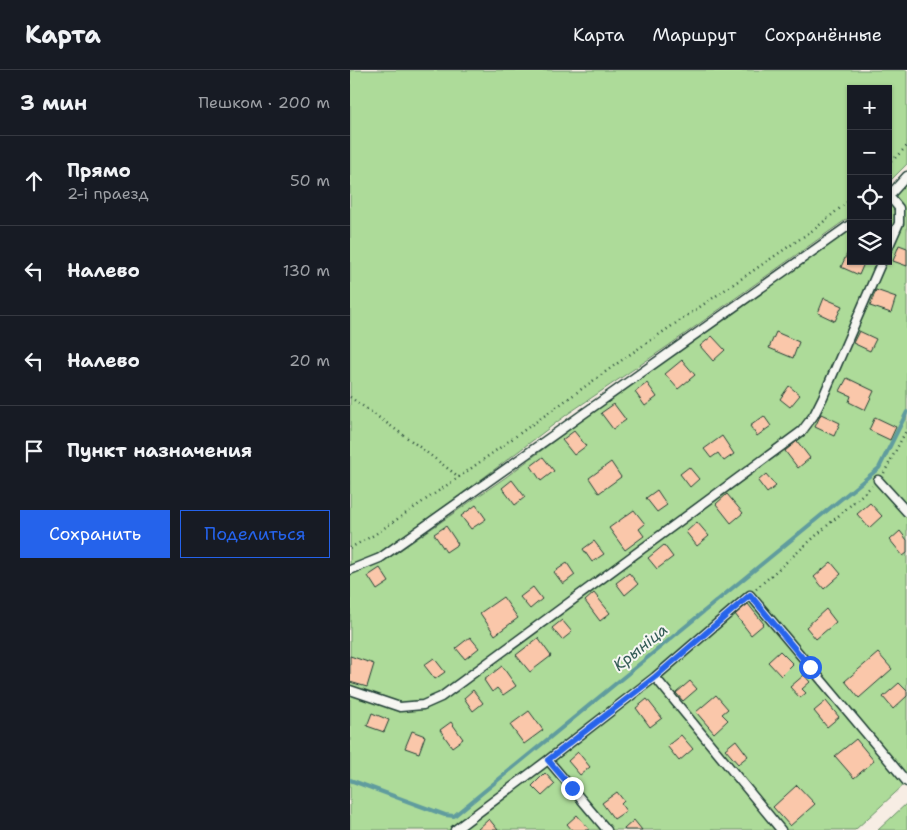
<!DOCTYPE html>
<html lang="ru">
<head>
<meta charset="utf-8">
<style>
	body { margin:0; font-family:"Shantell Sans",sans-serif; background:#20242c; color:#f1f3f6 }
	.controls { position:absolute; right:15px; top:15px; display:grid; overflow:hidden; border-radius:0px; box-shadow:0 1px 4px #0004 }
	.controls button { width:45px; height:45px; display:grid; place-items:center; padding:0; border:0; border-bottom:1px solid #363941; background:#171b24; color:#f1f3f6; font:25px sans-serif }
	.stop { position:absolute; width:15px; height:15px; margin:-11px; border:4px solid #2563eb; border-radius:50%; background:#fff }
	.stop.end { background:#2563eb; border-color:#fff; box-shadow:0 1px 5px #0008 }
	.list { margin:0; padding:0; list-style:none }
	h2 { display:flex; justify-content:space-between; align-items:center; height:65px; margin:0; padding:0 20px; font-size:21px }
	h2 small { font-size:16px; font-weight:400; color:#9ea1a6 }
	.list li { display:grid; grid-template-columns:32px 1fr auto; gap:15px; align-items:center; box-sizing:border-box; height:90px; padding:0 20px; border-top:1px solid #363941 }
	.list b { display:block; font-size:19px; white-space:nowrap }
	.list p { margin:0; font-size:16px; white-space:nowrap; color:#9ea1a6 }
	.list em { font-size:16px; font-style:normal; color:#9ea1a6 }
	.actions { display:flex; gap:10px; padding:15px 20px }
	.actions a { flex:1; padding:11px 0; border:1px solid #2563eb; border-radius:0px; text-align:center; font-size:18px; color:#2563eb }
	.actions .main { background:#2563eb; color:#fff }
	.icon { flex:none; width:28px; height:28px; fill:none; stroke:currentColor; stroke-width:2; stroke-linecap:round; stroke-linejoin:round }
	.map { position:relative; flex:none; width:557px; height:760px; overflow:hidden }
	header { display:flex; align-items:center; gap:30px; box-sizing:border-box; height:70px; padding:0 25px; background:#171b24; border-bottom:1px solid #363941 }
	header strong { font-size:24px }
	nav { display:flex; gap:28px; margin-inline-start:auto; font-size:18px }
	main { display:flex }
	aside { flex:1; background:#171b24 }
	.map>svg:first-child { display:block }
	.green { fill:#addb99; stroke:#668c66 }
	.lines { fill:none; stroke-linecap:round; stroke-linejoin:round }
	.stream { stroke:#609c9e; stroke-width:4 }
	.building { fill:#fac7aa; stroke:#1f3d34 }
	.lane-casing { stroke:#1f3d34; stroke-width:11 }
	.path { stroke:#1f3d34; stroke-width:2.5; stroke-dasharray:1 4; stroke-linecap:butt }
	.lane { stroke:#f6f6f2; stroke-width:8 }
	.route { stroke:#2563eb; stroke-width:6 }
	.labels { text-anchor:middle; stroke-width:4; stroke-linejoin:round; paint-order:stroke }
	.water-label { font-size:16px; font-style:italic; fill:#355d57; stroke:#f6f6f2 }
</style>
</head>
<body>
<header>
<strong>Карта</strong>
<nav><a>Карта</a><a>Маршрут</a><a>Сохранённые</a></nav>
</header>
<main>
<aside>
<h2>3 мин<small>Пешком · 200 m</small></h2>
<ul class="list">
<li><svg class="icon" aria-label="ahead" viewBox="0 0 24 24"><path d="M12 20V5M6 11l6-6 6 6"/></svg><div><b>Прямо</b><p>2-і праезд</p></div><em>50 m</em></li>
<li><svg class="icon" aria-label="left" viewBox="0 0 24 24"><path d="M17 20v-9H6M10 6l-5 5 5 5"/></svg><div><b>Налево</b></div><em>130 m</em></li>
<li><svg class="icon" aria-label="left" viewBox="0 0 24 24"><path d="M17 20v-9H6M10 6l-5 5 5 5"/></svg><div><b>Налево</b></div><em>20 m</em></li>
<li><svg class="icon" aria-label="arrive" viewBox="0 0 24 24"><path d="M6 21V4h12l-3 4 3 4H6"/></svg><div><b>Пункт назначения</b></div></li>
</ul>
<div class="actions"><a class="main">Сохранить</a><a>Поделиться</a></div>
</aside>
<div class="map">
<svg width="557" height="760" viewBox="0 0 557 760">
	<rect width="100%" height="100%" fill="#f7ede4"/>
	<filter id="ink" filterUnits="userSpaceOnUse"><feTurbulence type="fractalNoise" baseFrequency=".02" numOctaves="2"/><feDisplacementMap in="SourceGraphic" scale="10" xChannelSelector="R" yChannelSelector="G"/><feConvolveMatrix kernelMatrix="1 2 1 2 8 2 1 2 1" color-interpolation-filters="sRGB"/></filter>
	<g filter="url(#ink)">
		<path class="green" d="M0 0H557V94L538 113V19H501V146L318 276 219 343 108 427 27 484 0 496Z
			M557 107V712L505 760H0V504L36 490 156 407 501 149V191H538V121Z
			M557 733V760H528Z"/>
		<g class="lines">
			<path class="stream" d="M0 710 95 745 104 746 529 398 557 342"/>
		</g>
		<path class="building" d="M501 175V191H515L509 205 491 197Z
			M549 175 557 178V196L543 191Z
			M526 220 546 227 541 243 520 236Z
			M474 228 492 236 485 251 468 243Z
			M509 261 526 269 520 281 503 273Z
			M426 262 449 272 443 288 419 278Z
			M362 266 375 280 363 291 350 276Z
			M332 290 345 305 328 319 315 304Z
			M497 308 524 321 515 340 499 332 501 326 490 321Z
			M297 313 307 327 295 336 285 322Z
			M439 316 450 325 440 337 430 329Z
			M264 334 276 350 263 359 251 343Z
			M471 344 490 353 484 366 465 357Z
			M414 346 421 356 407 366 400 356Z
			M525 347 546 357 540 370 519 360Z
			M224 361 236 376 224 385 212 370Z
			M372 366 384 384 374 391 368 383 361 388 354 379Z
			M447 371 460 388 448 398 435 381Z
			M193 387 204 401 191 411 181 396Z
			M261 392 271 407 249 423 239 408Z
			M339 397 349 409 340 417 330 404Z
			M416 404 426 416 417 423 408 411Z
			M162 410 175 427 165 435 152 418Z
			M307 420 317 435 307 442 296 428Z
			M377 424 393 443 381 453 366 434Z
			M520 433 532 446 519 458 507 444Z
			M126 435 136 449 121 459 111 446Z
			M284 440 295 454 289 459 294 466 275 480 259 458Z
			M347 452 359 466 347 476 336 462Z
			M96 456 108 474 96 482 84 464Z
			M550 461 557 470V483L553 486 540 470Z
			M244 471 254 484 242 492 233 479Z
			M314 475 323 487 307 499 298 488Z
			M481 492 491 504 474 519 464 507Z
			M217 493 225 505 213 514 204 502Z
			M30 498 39 512 27 520 18 506Z
			M279 503 288 514 275 525 266 513Z
			M183 517 192 529 180 539 170 527Z
			M244 523 260 543 250 551 235 531Z
			M153 527 168 548 145 565 130 543Z
			M398 534 414 554 401 565 385 544Z
			M476 539 486 552 466 569 456 557Z
			M212 550 222 562 212 570 202 558Z
			M120 567 129 578 115 589 106 578Z
			M188 568 201 586 180 602 166 585Z
			M430 581 443 594 431 606 418 592Z
			M528 583 542 599 509 628 495 611Z
			M0 586 24 594 17 617 0 612Z
			M84 588 95 602 85 609 74 595Z
			M152 596 166 616 153 625 147 618 142 622 134 610Z
			M454 605 460 612 452 619 456 623 450 628 440 617Z
			M340 611 347 619 333 631 326 623Z
			M549 613 557 621V626L543 639 533 627Z
			M123 620 133 633 123 641 114 628Z
			M366 625 378 639 372 644 378 650 364 663 346 642Z
			M297 629 312 648 300 657 286 638Z
			M476 631 489 647 477 657 464 641Z
			M179 641 193 660 174 674 160 655Z
			M22 643 39 650 34 662 17 656Z
			M101 652 113 669 102 677 90 660Z
			M62 661 75 666 69 683 55 678Z
			M331 665 343 679 329 691 317 676Z
			M506 669 524 691 504 708 485 686Z
			M386 670 398 686 388 694 375 679Z
			M228 682 240 697 230 705 218 691Z
			M195 703 205 714 192 726 182 716Z
			M447 715 465 734 440 756 423 737Z
			M267 722 274 731 271 734 276 741 264 749 252 733Z
			M227 745 239 759 237 760H222L217 754Z
			M139 749 148 760H127Z
			M284 750 292 760H275L274 759Z"/>
		<g class="lines">
			<defs>
				<path id="lane" d="M538 127 557 106
					M538 178 549 153V138L539 126
					M528 410 557 442
					M0 500 30 488 501 154
					M305 607 431 760
					M0 620 50 637 73 635 91 627 452 361 464 345 473 327 532 191
					M198 690 257 760
					M105 760 198 690 305 607 400 525 557 712"/>
			</defs>
			<use href="#lane" class="lane-casing"/>
			<path class="path" d="M538 95 557 76
				M0 327 59 369 109 407
				M534 403 557 359
				M0 478 24 465 109 407 279 285 466 158 501 129
				M406 519 522 416"/>
			<use href="#lane" class="lane"/>
		</g>
	</g>
	<g class="lines" filter="url(#ink)">
		<path class="route" d="M222 718 198 690 305 607 400 525 460 597"/>
	</g>
	<g class="labels">
		<g class="water-label">
			<text transform="translate(290 577) rotate(-39)" y="6">Крыніца</text>
		</g>
	</g>
</svg>
<div class="controls">
<button>+</button>
<button>−</button>
<button><svg class="icon" aria-label="locate" viewBox="0 0 24 24"><circle cx="12" cy="12" r="6"/><path d="M12 2v4M12 18v4M2 12h4M18 12h4"/></svg></button>
<button><svg class="icon" aria-label="layers" viewBox="0 0 24 24"><path d="M12 4l9 5-9 5-9-5zM3 14l9 5 9-5"/></svg></button>
</div>
<div class="stop" style="left:460px;top:597px"></div>
<div class="stop end" style="left:222px;top:718px"></div>
</div>
</main>
</body>
</html>
